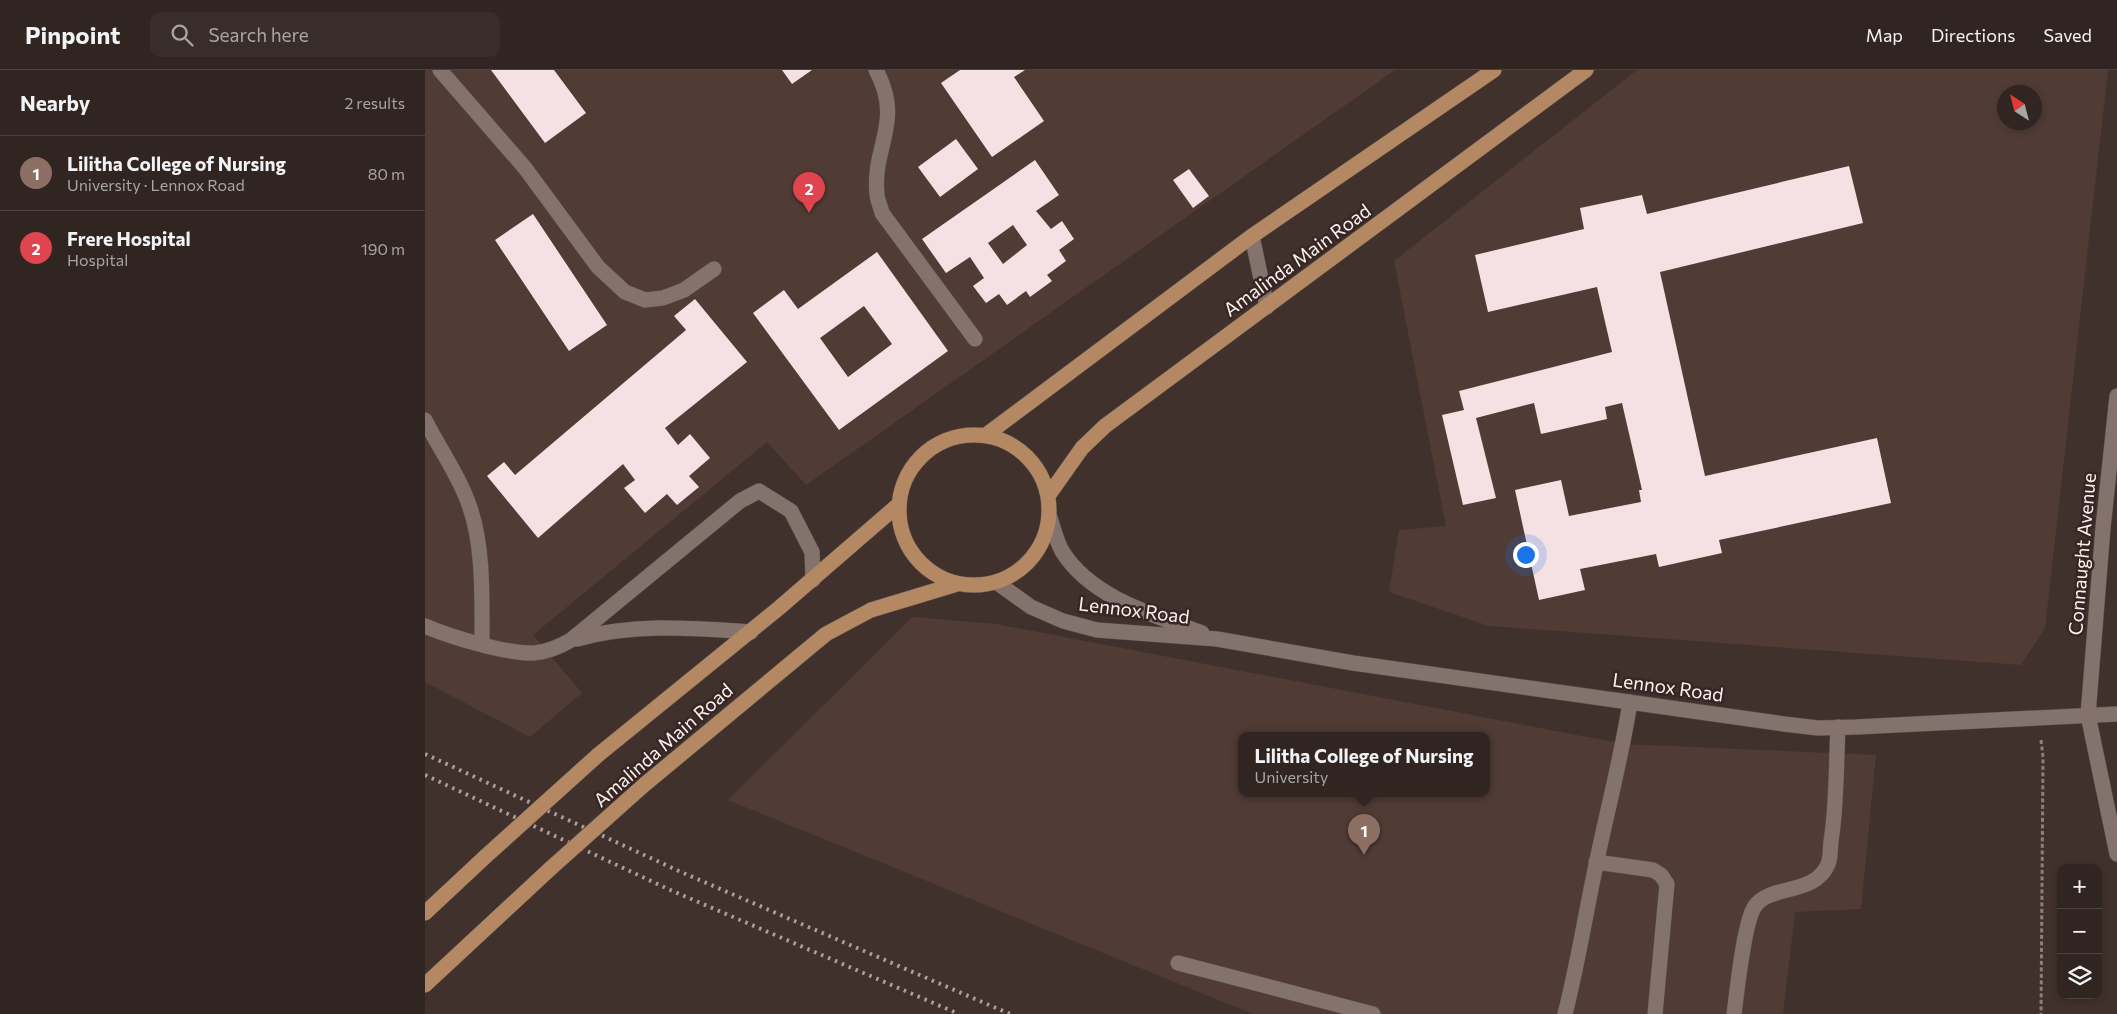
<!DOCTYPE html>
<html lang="en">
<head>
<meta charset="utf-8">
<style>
	body { margin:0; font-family:Commissioner,sans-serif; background:#392d2a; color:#f1f3f6 }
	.controls { position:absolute; right:15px; bottom:15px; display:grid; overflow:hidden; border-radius:10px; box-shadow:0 2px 8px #0003 }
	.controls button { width:45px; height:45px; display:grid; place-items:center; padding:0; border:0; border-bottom:1px solid #4c4240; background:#312522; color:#f1f3f6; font:25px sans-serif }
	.compass { position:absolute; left:1572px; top:15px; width:45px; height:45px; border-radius:50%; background:#312522; box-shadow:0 2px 8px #0003; rotate:324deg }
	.you { position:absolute; left:1100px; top:484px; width:18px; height:18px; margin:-12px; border:4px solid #fff; border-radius:50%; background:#1a73e8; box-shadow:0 0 0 8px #1a73e833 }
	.badge { display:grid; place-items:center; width:32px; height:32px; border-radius:50%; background:#7abff8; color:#fff; font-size:16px; font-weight:700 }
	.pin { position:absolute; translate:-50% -41px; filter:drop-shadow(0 1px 2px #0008) }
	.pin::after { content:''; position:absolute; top:26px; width:18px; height:15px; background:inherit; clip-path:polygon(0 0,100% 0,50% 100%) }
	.popup { position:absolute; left:813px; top:662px; width:252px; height:65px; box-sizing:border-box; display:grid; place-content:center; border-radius:10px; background:#312522; filter:drop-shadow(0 1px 4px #0005); font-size:16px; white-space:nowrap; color:#a8a5a5 }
	.popup b { font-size:19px; color:#f1f3f6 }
	.popup::after { content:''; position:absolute; left:50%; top:100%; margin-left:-10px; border:10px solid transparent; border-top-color:#312522 }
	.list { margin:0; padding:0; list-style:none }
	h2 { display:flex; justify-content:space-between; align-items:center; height:65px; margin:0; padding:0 20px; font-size:21px }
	h2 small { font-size:16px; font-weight:400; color:#a8a5a5 }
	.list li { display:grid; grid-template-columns:32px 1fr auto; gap:15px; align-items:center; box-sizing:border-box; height:75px; padding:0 20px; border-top:1px solid #4c4240 }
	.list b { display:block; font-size:19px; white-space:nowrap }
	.list p { margin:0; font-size:16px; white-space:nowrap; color:#a8a5a5 }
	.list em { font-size:16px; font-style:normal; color:#a8a5a5 }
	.icon { flex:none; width:28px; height:28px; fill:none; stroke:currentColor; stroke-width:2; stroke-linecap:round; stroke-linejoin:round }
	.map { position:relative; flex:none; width:1692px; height:944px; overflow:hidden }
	header { display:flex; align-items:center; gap:30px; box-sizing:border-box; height:70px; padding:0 25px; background:#312522; border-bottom:1px solid #4c4240 }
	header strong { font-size:24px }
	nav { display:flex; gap:28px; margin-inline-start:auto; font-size:18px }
	.search { width:350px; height:45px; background:#392d2a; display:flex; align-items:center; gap:12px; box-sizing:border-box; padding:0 18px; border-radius:10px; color:#a8a5a5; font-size:19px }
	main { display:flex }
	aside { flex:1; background:#312522 }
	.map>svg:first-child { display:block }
	.built { fill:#513b35; fill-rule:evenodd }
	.building { fill:#f5e0e4; fill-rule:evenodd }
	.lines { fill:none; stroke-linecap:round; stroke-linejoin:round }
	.minor-casing { stroke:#5a4d4a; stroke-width:16 }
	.major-casing { stroke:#5a4d4a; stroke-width:16 }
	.path { stroke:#8c7e7a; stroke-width:3; stroke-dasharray:4 2.5; stroke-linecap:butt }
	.minor { stroke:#84726d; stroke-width:15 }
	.major { stroke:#b38862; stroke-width:15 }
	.rail { stroke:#ab9e9b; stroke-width:4; stroke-dasharray:2.5 5; stroke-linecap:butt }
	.major-bridge-casing { stroke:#5a4d4a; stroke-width:16; stroke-linecap:butt }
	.major-bridge { stroke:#b38862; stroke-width:15 }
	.labels { text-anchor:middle; stroke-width:5; stroke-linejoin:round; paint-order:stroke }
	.street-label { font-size:19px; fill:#fdf2f0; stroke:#362724 }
</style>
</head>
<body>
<header>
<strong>Pinpoint</strong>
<div class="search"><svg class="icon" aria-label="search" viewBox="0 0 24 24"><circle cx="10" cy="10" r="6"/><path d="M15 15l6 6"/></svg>Search here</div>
<nav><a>Map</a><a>Directions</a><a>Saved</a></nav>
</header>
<main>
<aside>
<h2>Nearby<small>2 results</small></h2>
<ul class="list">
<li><span class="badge" style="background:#8d6e63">1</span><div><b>Lilitha College of Nursing</b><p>University · Lennox Road</p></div><em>80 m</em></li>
<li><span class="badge" style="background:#e0444e">2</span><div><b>Frere Hospital</b><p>Hospital</p></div><em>190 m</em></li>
</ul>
</aside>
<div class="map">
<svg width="1692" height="944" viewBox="0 0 1692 944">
	<rect width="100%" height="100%" fill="#41312d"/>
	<path class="built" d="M0 0H970L381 415 342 372 108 565 157 623 105 667 0 612Z
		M1212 0H1683L1620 558 1596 595 1064 556 964 522 974 460 1021 456 969 191ZM1580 22H1610V52H1580Z
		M487 547 571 554 1199 674 1451 685 1436 839 1370 842 1358 944H828L303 730ZM816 666H1062V724H816Z"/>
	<path class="building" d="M66 0H129L161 43 120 73Z
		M357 0H387L367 14Z
		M535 0H600L589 7 619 51 567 87 516 13Z
		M531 69 553 99 515 127 493 97Z
		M610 90 634 125 611 141 626 159 637 151 649 169 634 180 641 191 622 205 627 211 605 227 601 221 582 235 574 224 561 233 548 216 559 208 545 187 521 203 497 169ZM588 155 602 175 578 194 563 173Z
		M1424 96 1438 153 1235 202 1280 406 1452 368 1466 433 1294 470 1297 483 1234 497 1231 484 1155 499 1160 520 1114 530 1090 420 1136 410 1144 446 1216 432 1214 420H1217L1197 333 1180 337 1182 349 1116 364 1109 333 1051 348 1071 428 1038 435 1017 345 1039 340 1034 321 1187 282 1172 217 1063 242 1050 185 1159 159 1155 138 1217 125 1222 144Z
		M764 99 784 126 768 138 748 110Z
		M108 144 182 255 144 281 70 170Z
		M452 182 523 281 414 360 328 243 359 220 373 239ZM439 236 467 274 423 307 395 268Z
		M270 229 322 292 240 358 253 375 265 364 285 388 264 406 274 417 252 435 242 424 220 443 199 418 210 410 198 394 113 468 62 406 79 392 90 405 261 260 249 246Z"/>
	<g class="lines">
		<defs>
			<path id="minor" d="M15 0 100 98 173 197 200 222 220 230 238 228 259 220 289 199
				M451 0C479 52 447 76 452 124 452 130 456 137 457 143L550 269
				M827 166 842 237
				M1692 326 1678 458 1663 645 1692 784
				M0 350C14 378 32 402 43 432 59 473 57 529 57 573
				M624 445C628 456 631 470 637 481 666 528 729 545 777 563
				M571 512 606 537 638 551 672 560 792 569 928 593 1359 654 1393 658 1431 657 1692 644
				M0 556C26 567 81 584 109 583 123 582 134 577 146 570L315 431 334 421 366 441 387 482 388 510
				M152 569C210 553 266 558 326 562
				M1171 792 1228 800 1236 805 1242 814 1230 944
				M753 893 948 944
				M1140 944C1153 893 1161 841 1172 790 1183 737 1197 685 1205 632
				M1309 944C1312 922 1319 851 1330 836 1345 814 1390 826 1403 794 1406 787 1405 778 1406 771 1412 734 1411 695 1413 657"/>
			<path id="major" d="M474 440a75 75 0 1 1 150 0a75 75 0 1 1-150 0Z
				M561 365 827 166 1069 0
				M623 426 657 378 680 356 1161 0
				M173 685 354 538 473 435
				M219 715 401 564 446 540 532 514
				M0 843 61 786
				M0 915 126 798"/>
		</defs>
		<use href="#minor" class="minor-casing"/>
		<use href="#major" class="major-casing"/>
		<path class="path" d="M1616 670 1618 687 1616 944"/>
		<use href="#minor" class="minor"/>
		<use href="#major" class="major"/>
		<path class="rail" d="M0 684 256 802 585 944
			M0 705 243 819 534 944"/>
		<defs>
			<path id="major-bridge" d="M61 786 173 685
				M126 798 219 715"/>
		</defs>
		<use href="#major-bridge" class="major-bridge-casing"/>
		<use href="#major-bridge" class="major-bridge"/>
	</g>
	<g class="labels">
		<g class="street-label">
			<text transform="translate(872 190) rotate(-36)" y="7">Amalinda Main Road</text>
			<text transform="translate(1657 484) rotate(-85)" y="7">Connaught Avenue</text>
			<text transform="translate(709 540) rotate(7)" y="7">Lennox Road</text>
			<text transform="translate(1243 617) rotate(8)" y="7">Lennox Road</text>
			<text transform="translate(238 675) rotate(-41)" y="7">Amalinda Main Road</text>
		</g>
	</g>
</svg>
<div class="controls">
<button>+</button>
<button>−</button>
<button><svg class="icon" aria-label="layers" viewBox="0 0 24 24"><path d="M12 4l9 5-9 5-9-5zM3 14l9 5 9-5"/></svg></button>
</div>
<svg class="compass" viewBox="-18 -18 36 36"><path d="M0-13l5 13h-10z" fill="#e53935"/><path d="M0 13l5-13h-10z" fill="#a8a5a5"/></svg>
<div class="you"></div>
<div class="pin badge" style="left:939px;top:785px;background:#8d6e63">1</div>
<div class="popup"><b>Lilitha College of Nursing</b>University</div>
<div class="pin badge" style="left:384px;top:143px;background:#e0444e">2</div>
</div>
</main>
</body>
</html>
